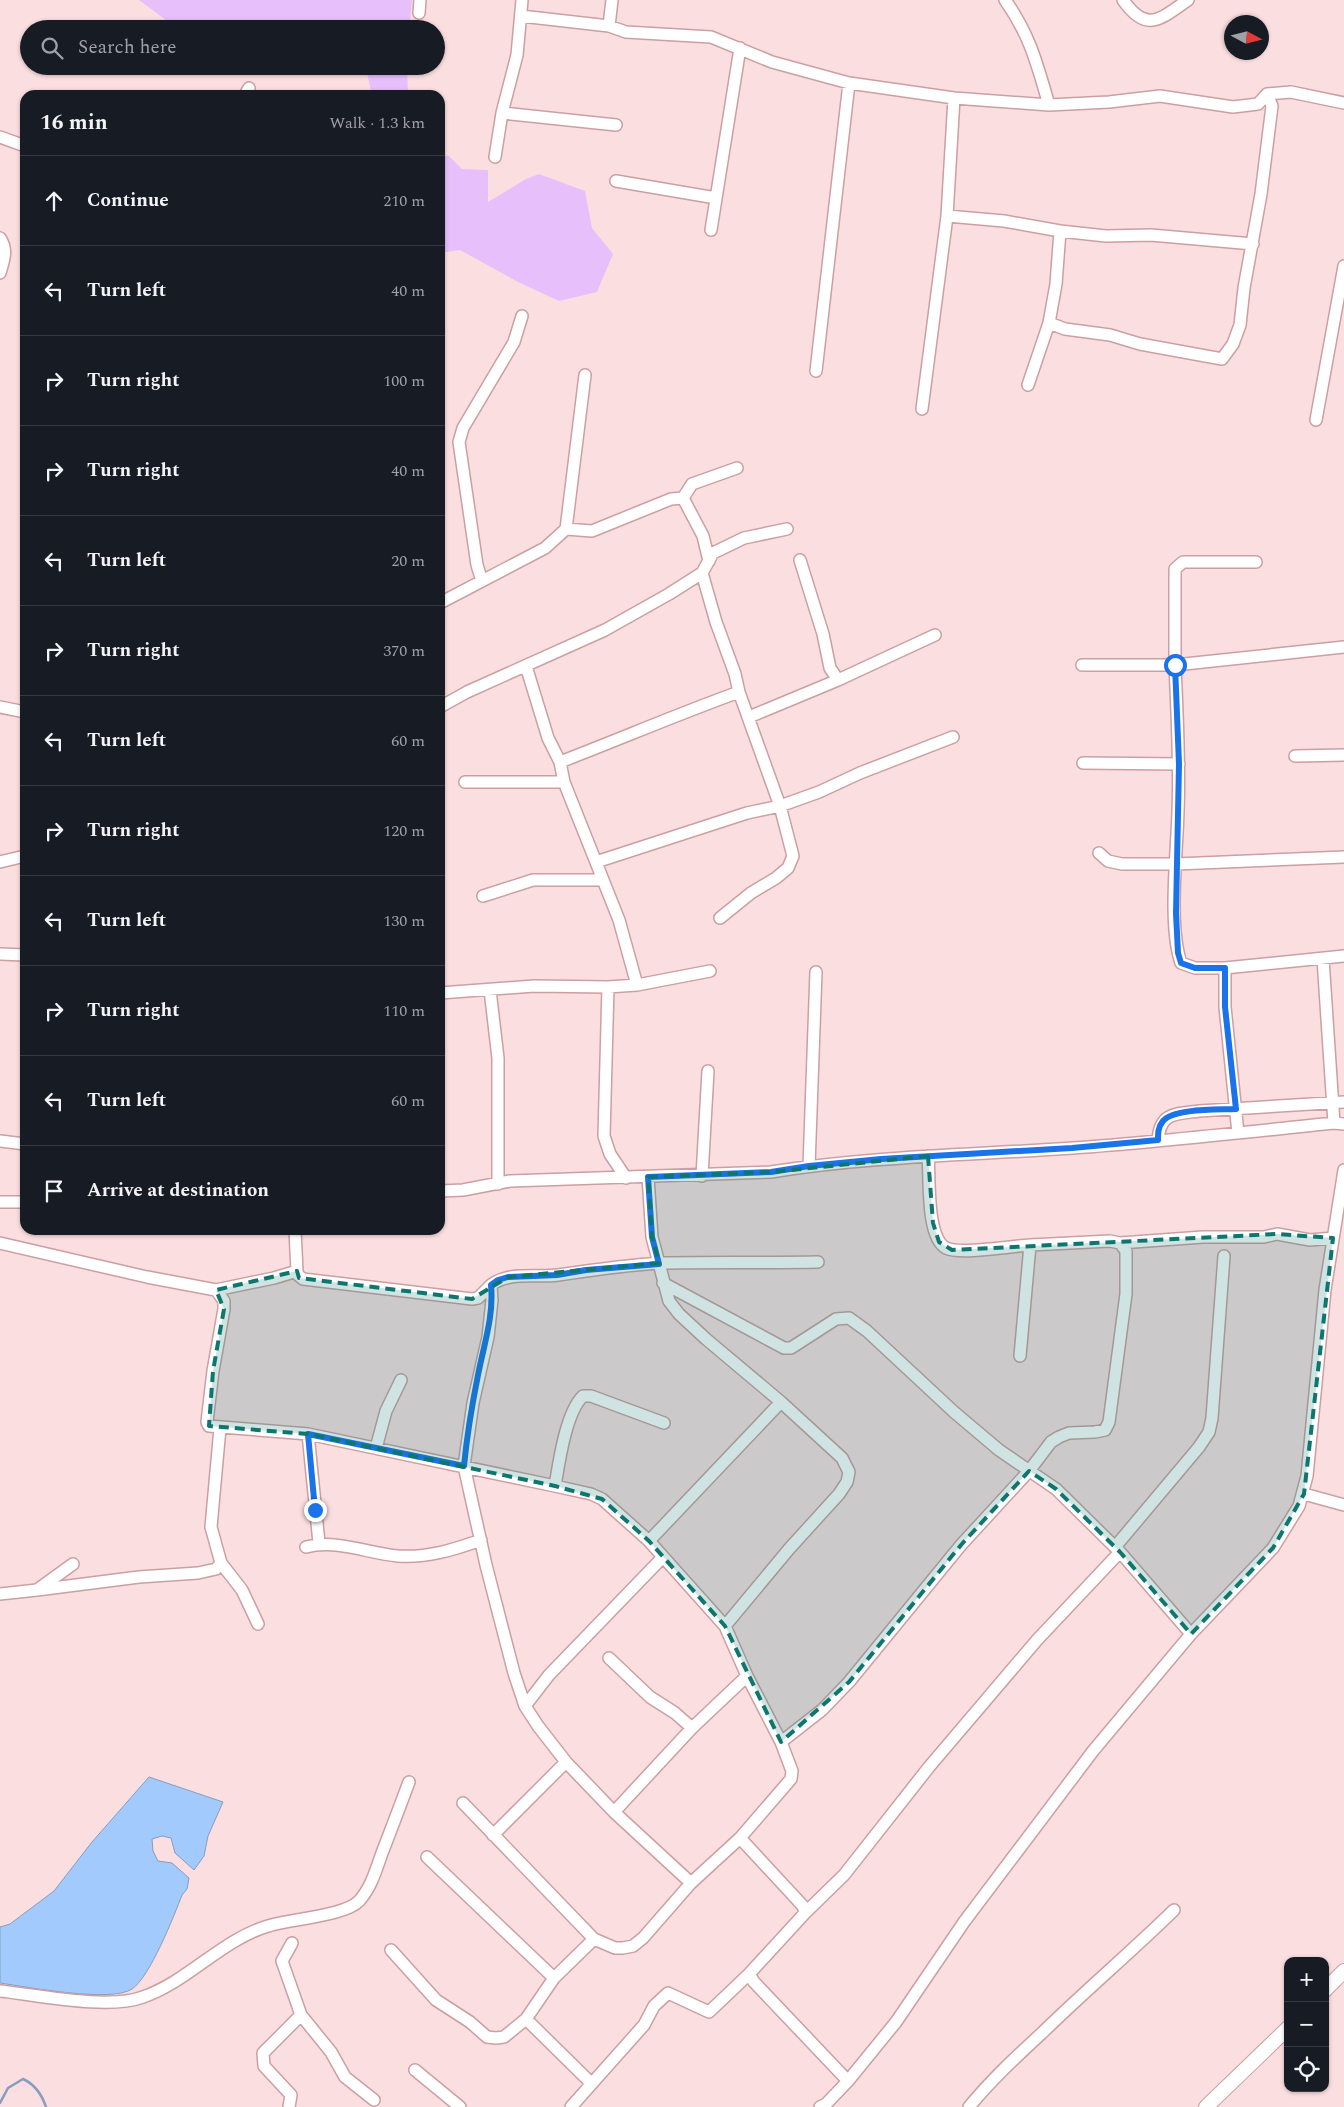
<!DOCTYPE html>
<meta charset="utf-8">
<style>
body{margin:0;font-family:Spectral,serif;background:#242831;color:#f1f3f6}
.controls{position:absolute;right:15px;bottom:15px;display:grid;overflow:hidden;border-radius:10px;box-shadow:0 1px 4px #0004}
.controls button{width:45px;height:45px;display:grid;place-items:center;padding:0;border:0;border-bottom:1px solid #363941;background:#171b24;color:#f1f3f6;font:25px sans-serif}
.compass{position:absolute;left:1224px;top:15px;width:45px;height:45px;border-radius:50%;background:#171b24;box-shadow:0 1px 4px #0004;rotate:97deg}
.stop{position:absolute;width:15px;height:15px;margin:-11px;border:4px solid #1a73e8;border-radius:50%;background:#fff}
.stop.end{background:#1a73e8;border-color:#fff;box-shadow:0 1px 5px #0008}
.list{margin:0;padding:0;list-style:none}
h2{display:flex;justify-content:space-between;align-items:center;height:65px;margin:0;padding:0 20px;font-size:21px}
h2 small{font-size:16px;font-weight:400;color:#9ea1a6}
.list li{display:grid;grid-template-columns:32px 1fr auto;gap:15px;align-items:center;box-sizing:border-box;height:90px;padding:0 20px;border-top:1px solid #363941}
.list b{display:block;font-size:19px;white-space:nowrap}
.list em{font-size:16px;font-style:normal;color:#9ea1a6}
.icon{flex:none;width:28px;height:28px;fill:none;stroke:currentColor;stroke-width:2;stroke-linecap:round;stroke-linejoin:round}
.map{position:relative;flex:none;width:1344px;height:2107px;overflow:hidden}
.search{position:absolute;background:#171b24;box-shadow:0 1px 4px #0004;left:20px;top:20px;width:425px;height:55px;display:flex;align-items:center;gap:12px;box-sizing:border-box;padding:0 18px;border-radius:28px;color:#9ea1a6;font-size:19px}
.panel{position:absolute;background:#171b24;box-shadow:0 1px 4px #0004;left:20px;top:90px;width:425px;height:1145px;border-radius:15px}
.map>svg:first-child{display:block}
.green{fill:#e7c0fb}
.water{fill:#a2cafc;stroke:#869cc0}
.lines{fill:none;stroke-linecap:round;stroke-linejoin:round}
.stream{stroke:#869cc0;stroke-width:2.5}
.minor-casing{stroke:#cc9fa2;stroke-width:14}
.major-casing{stroke:#cc9fa2;stroke-width:16}
.minor{stroke:#fff;stroke-width:11}
.major{stroke:#fff;stroke-width:14}
.route{stroke:#1a73e8;stroke-width:6}
.marked{fill:#0f766e;fill-opacity:0.2;stroke:#0f766e;stroke-width:4;stroke-dasharray:10 6;stroke-linejoin:round}
</style>
<div class="map">
<svg width="1344" height="2107" viewBox="0 0 1344 2107">
<rect width="100%" height="100%" fill="#fbdee0"/>
<path class="green" d="M139,0H412L409,29H178Z
M349,66H407L408,95H372L367,73Z
M440,155L449,156L462,169L488,170V202L526,179L539,174L585,191L592,228L613,254L597,292L559,301L518,282L460,250L440,253Z"/>
<path class="water" d="M149,1777L223,1802L208,1836L204,1856L194,1870L175,1853L171,1838L162,1836L152,1839L153,1851L158,1861L172,1863L189,1878L187,1889L182,1895C174,1916 150,1977 132,1989C111,2003 27,1987 0,1983V1927L10,1924L54,1891L92,1842Z"/>
<g class="lines">
<path class="stream" d="M0,2103L8,2088L23,2079C34,2084 42,2095 46,2107"/>
<defs>
<path id="minor" d="M1005,0C1030,35 1037,64 1049,105
M1123,0C1147,34 1160,19 1188,0
M419,13L420,0
M521,16L609,26L626,32L711,37L772,62L849,83L954,98L1049,105L1109,102L1160,96L1233,107L1258,104L1267,94
M609,26L612,0
M245,95L249,88
M502,113L616,125
M0,137L25,146
M495,157L502,113L517,55L522,0
M616,181L716,198
M947,216L1004,221L1060,231L1106,236L1151,235L1253,244
M711,230L740,48
M0,238C8,250 4,259 0,273
M1049,323L1065,329L1110,335L1140,344L1222,359L1233,344L1240,325L1244,288L1261,194L1272,106L1267,94L1291,92L1344,103
M816,371L849,83
M1028,385L1049,323L1056,284L1060,231
M922,409L947,216L954,98
M1316,420L1344,266
M683,498L692,484L737,468
M566,529L592,531L671,499L683,498L703,536L709,561
M800,560L823,634L830,668L838,680
M1256,562H1183L1175,569V665L1344,647
M482,581L477,565L459,442L463,428L514,342L522,316
M440,603L545,548L566,529L585,375
M1082,665H1175C1177,714 1180,762 1178,811C1177,853 1168,925 1181,963L1195,968H1225L1344,956
M526,666L548,738L560,762L564,782L619,920L637,985
M0,707L25,712
M440,707L467,692L605,630L669,594L702,573L713,553L744,538L787,529
M749,717L838,680L935,635
M1295,756L1344,755
M560,762C620,739 678,714 739,692L735,674L716,622L702,573
M1083,763L1179,764
M465,782H564
M1099,853L1108,861L1122,864H1176L1344,857
M0,862L25,856
M596,862L747,813L780,806L819,792L860,773L953,737
M483,896L533,880H603
M720,918L751,893L776,878L788,868L793,856L780,806L739,692
M0,954L25,955
M1323,959L1334,1123
M1225,968V1007L1238,1133
M608,987L604,1136L610,1154L626,1178
M490,990L498,1058V1184
M440,993L534,986L608,987L637,985L710,971
M1158,1140C1160,1112 1176,1114 1199,1111L1344,1102
M0,1141L25,1144
M928,1156C930,1177 926,1238 946,1248C960,1255 1012,1246 1030,1245
M809,1166L816,972
M702,1176L708,1071
M648,1177L652,1237L669,1301L679,1314L706,1339L781,1402L842,1458L849,1472L847,1482L839,1494L789,1549L725,1626
M440,1191L463,1190L510,1181L771,1172C871,1156 972,1155 1073,1148C1160,1142 1247,1132 1334,1123L1344,1124
M0,1202H25
M295,1230L297,1271L298,1275L303,1279L472,1299L478,1298L491,1285
M0,1243L147,1277L216,1290L224,1301V1309L213,1371L207,1422L209,1426L308,1434L555,1486L591,1494L602,1499L649,1541L725,1626L747,1676L781,1742L792,1771L791,1779L740,1838L691,1883L643,1938L633,1946L623,1948H615L594,1939L463,1803
M1120,1243L1203,1237H1264L1277,1234L1310,1240L1333,1238
M663,1283L784,1348H791L836,1319L849,1318L867,1331L954,1412L999,1450L1056,1489L1120,1552L1191,1634
M216,1290L274,1278L297,1271
M308,1434L319,1543
M376,1448L386,1411L401,1380
M555,1486C559,1462 566,1412 583,1396H591L664,1423
M1304,1494L1344,1505
M649,1541L781,1402
M306,1547C336,1539 367,1553 398,1556C427,1558 453,1550 481,1540
M1115,1547L1199,1447L1209,1432L1212,1418L1224,1256
M221,1563L242,1590L258,1624
M37,1590L139,1577L198,1573L216,1569L221,1563L211,1527L220,1428
M0,1594L37,1590L73,1564
M609,1658L650,1697L675,1713L692,1728
M525,1706L549,1675L663,1557
M781,1742L822,1710L849,1682L961,1545L1029,1471L1051,1442L1059,1437L1069,1433L1095,1432L1105,1430L1109,1422L1126,1294V1251L1120,1243L1110,1241L1030,1245L1020,1356
M614,1812L692,1728L747,1676
M493,1835L566,1762
M740,1838L803,1906L805,1913L749,1974L754,1982L848,2081
M427,1857L554,1978
M691,1883L614,1812L566,1762L538,1726L525,1706L514,1673L486,1565L464,1466L473,1403L488,1337L492,1300L491,1285C510,1271 536,1278 558,1275C592,1270 626,1265 661,1263C713,1262 766,1263 818,1262
M805,1913L844,1875L929,1767L1037,1640L1120,1552
M292,1943L282,1961L301,2015L331,2052L345,2077L374,2100
M391,1950L436,2000L470,2022L487,2037L496,2038L504,2037L526,2019L554,1978L594,1939
M0,1991C38,1995 108,2010 143,1997C189,1981 221,1940 268,1926C289,1919 345,1916 359,1901C371,1888 376,1870 382,1853C391,1830 400,1806 409,1782
M526,2019L591,2083
M415,2070L460,2107
M289,2107L291,2095L264,2066L263,2053L301,2015
M571,2107L644,2025L654,2006L668,1993L709,2012L749,1974
M820,2107L826,2104L848,2081L896,2022L964,1922L1093,1751L1191,1634L1273,1548L1299,1506L1307,1476L1325,1290L1344,1170
M969,2107C991,2080 1016,2057 1042,2033C1085,1991 1131,1952 1174,1910"/>
<path id="major" d="M1325,1990L1344,1971
M1206,2107L1288,2028"/>
</defs>
<use href="#minor" class="minor-casing"/>
<use href="#major" class="major-casing"/>
<use href="#minor" class="minor"/>
<use href="#major" class="major"/>
</g>
<g class="lines">
<path class="route" d="M315,1510L308,1434L464,1466C467,1435 472,1405 478,1375C484,1344 494,1316 491,1285L498,1280L508,1277L557,1275L586,1270L659,1264L652,1237L648,1177L771,1172L809,1166L881,1159L1072,1148L1158,1140C1158,1133 1158,1127 1163,1121C1174,1108 1219,1110 1236,1109L1225,1007V968H1195L1181,963L1178,953L1176,913L1179,764L1175,665"/>
</g>
<path class="marked" d="M928,1156L933,1223L939,1242L952,1250L1277,1234L1333,1238L1304,1494L1273,1548L1191,1634L1120,1552L1056,1489L1029,1471L961,1545L849,1682L781,1742L725,1626L649,1541L602,1499L555,1486L308,1434L209,1426L213,1371L224,1309L216,1290L297,1271L299,1278L472,1299L508,1277L659,1263L652,1237L648,1177L771,1172Z"/>
</svg>
<div class="controls">
<button>+</button>
<button>−</button>
<button><svg class="icon" aria-label="locate" viewBox="0 0 24 24"><circle cx="12" cy="12" r="6"/><path d="M12 2v4M12 18v4M2 12h4M18 12h4"/></svg></button>
</div>
<svg class="compass" viewBox="-18 -18 36 36"><path d="M0-13l5 13h-10z" fill="#e53935"/><path d="M0 13l5-13h-10z" fill="#9ea1a6"/></svg>
<div class="stop" style="left:1175px;top:665px"></div>
<div class="stop end" style="left:315px;top:1510px"></div>
<div class="search"><svg class="icon" aria-label="search" viewBox="0 0 24 24"><circle cx="10" cy="10" r="6"/><path d="M15 15l6 6"/></svg>Search here</div>
<section class="panel">
<h2>16 min<small>Walk · 1.3 km</small></h2>
<ul class="list">
<li><svg class="icon" aria-label="ahead" viewBox="0 0 24 24"><path d="M12 20V5M6 11l6-6 6 6"/></svg><div><b>Continue</b></div><em>210 m</em></li>
<li><svg class="icon" aria-label="left" viewBox="0 0 24 24"><path d="M17 20v-9H6M10 6l-5 5 5 5"/></svg><div><b>Turn left</b></div><em>40 m</em></li>
<li><svg class="icon" aria-label="right" viewBox="0 0 24 24"><path d="M7 20v-9h11M14 6l5 5-5 5"/></svg><div><b>Turn right</b></div><em>100 m</em></li>
<li><svg class="icon" aria-label="right" viewBox="0 0 24 24"><path d="M7 20v-9h11M14 6l5 5-5 5"/></svg><div><b>Turn right</b></div><em>40 m</em></li>
<li><svg class="icon" aria-label="left" viewBox="0 0 24 24"><path d="M17 20v-9H6M10 6l-5 5 5 5"/></svg><div><b>Turn left</b></div><em>20 m</em></li>
<li><svg class="icon" aria-label="right" viewBox="0 0 24 24"><path d="M7 20v-9h11M14 6l5 5-5 5"/></svg><div><b>Turn right</b></div><em>370 m</em></li>
<li><svg class="icon" aria-label="left" viewBox="0 0 24 24"><path d="M17 20v-9H6M10 6l-5 5 5 5"/></svg><div><b>Turn left</b></div><em>60 m</em></li>
<li><svg class="icon" aria-label="right" viewBox="0 0 24 24"><path d="M7 20v-9h11M14 6l5 5-5 5"/></svg><div><b>Turn right</b></div><em>120 m</em></li>
<li><svg class="icon" aria-label="left" viewBox="0 0 24 24"><path d="M17 20v-9H6M10 6l-5 5 5 5"/></svg><div><b>Turn left</b></div><em>130 m</em></li>
<li><svg class="icon" aria-label="right" viewBox="0 0 24 24"><path d="M7 20v-9h11M14 6l5 5-5 5"/></svg><div><b>Turn right</b></div><em>110 m</em></li>
<li><svg class="icon" aria-label="left" viewBox="0 0 24 24"><path d="M17 20v-9H6M10 6l-5 5 5 5"/></svg><div><b>Turn left</b></div><em>60 m</em></li>
<li><svg class="icon" aria-label="arrive" viewBox="0 0 24 24"><path d="M6 21V4h12l-3 4 3 4H6"/></svg><div><b>Arrive at destination</b></div></li>
</ul>
</section>
</div>
